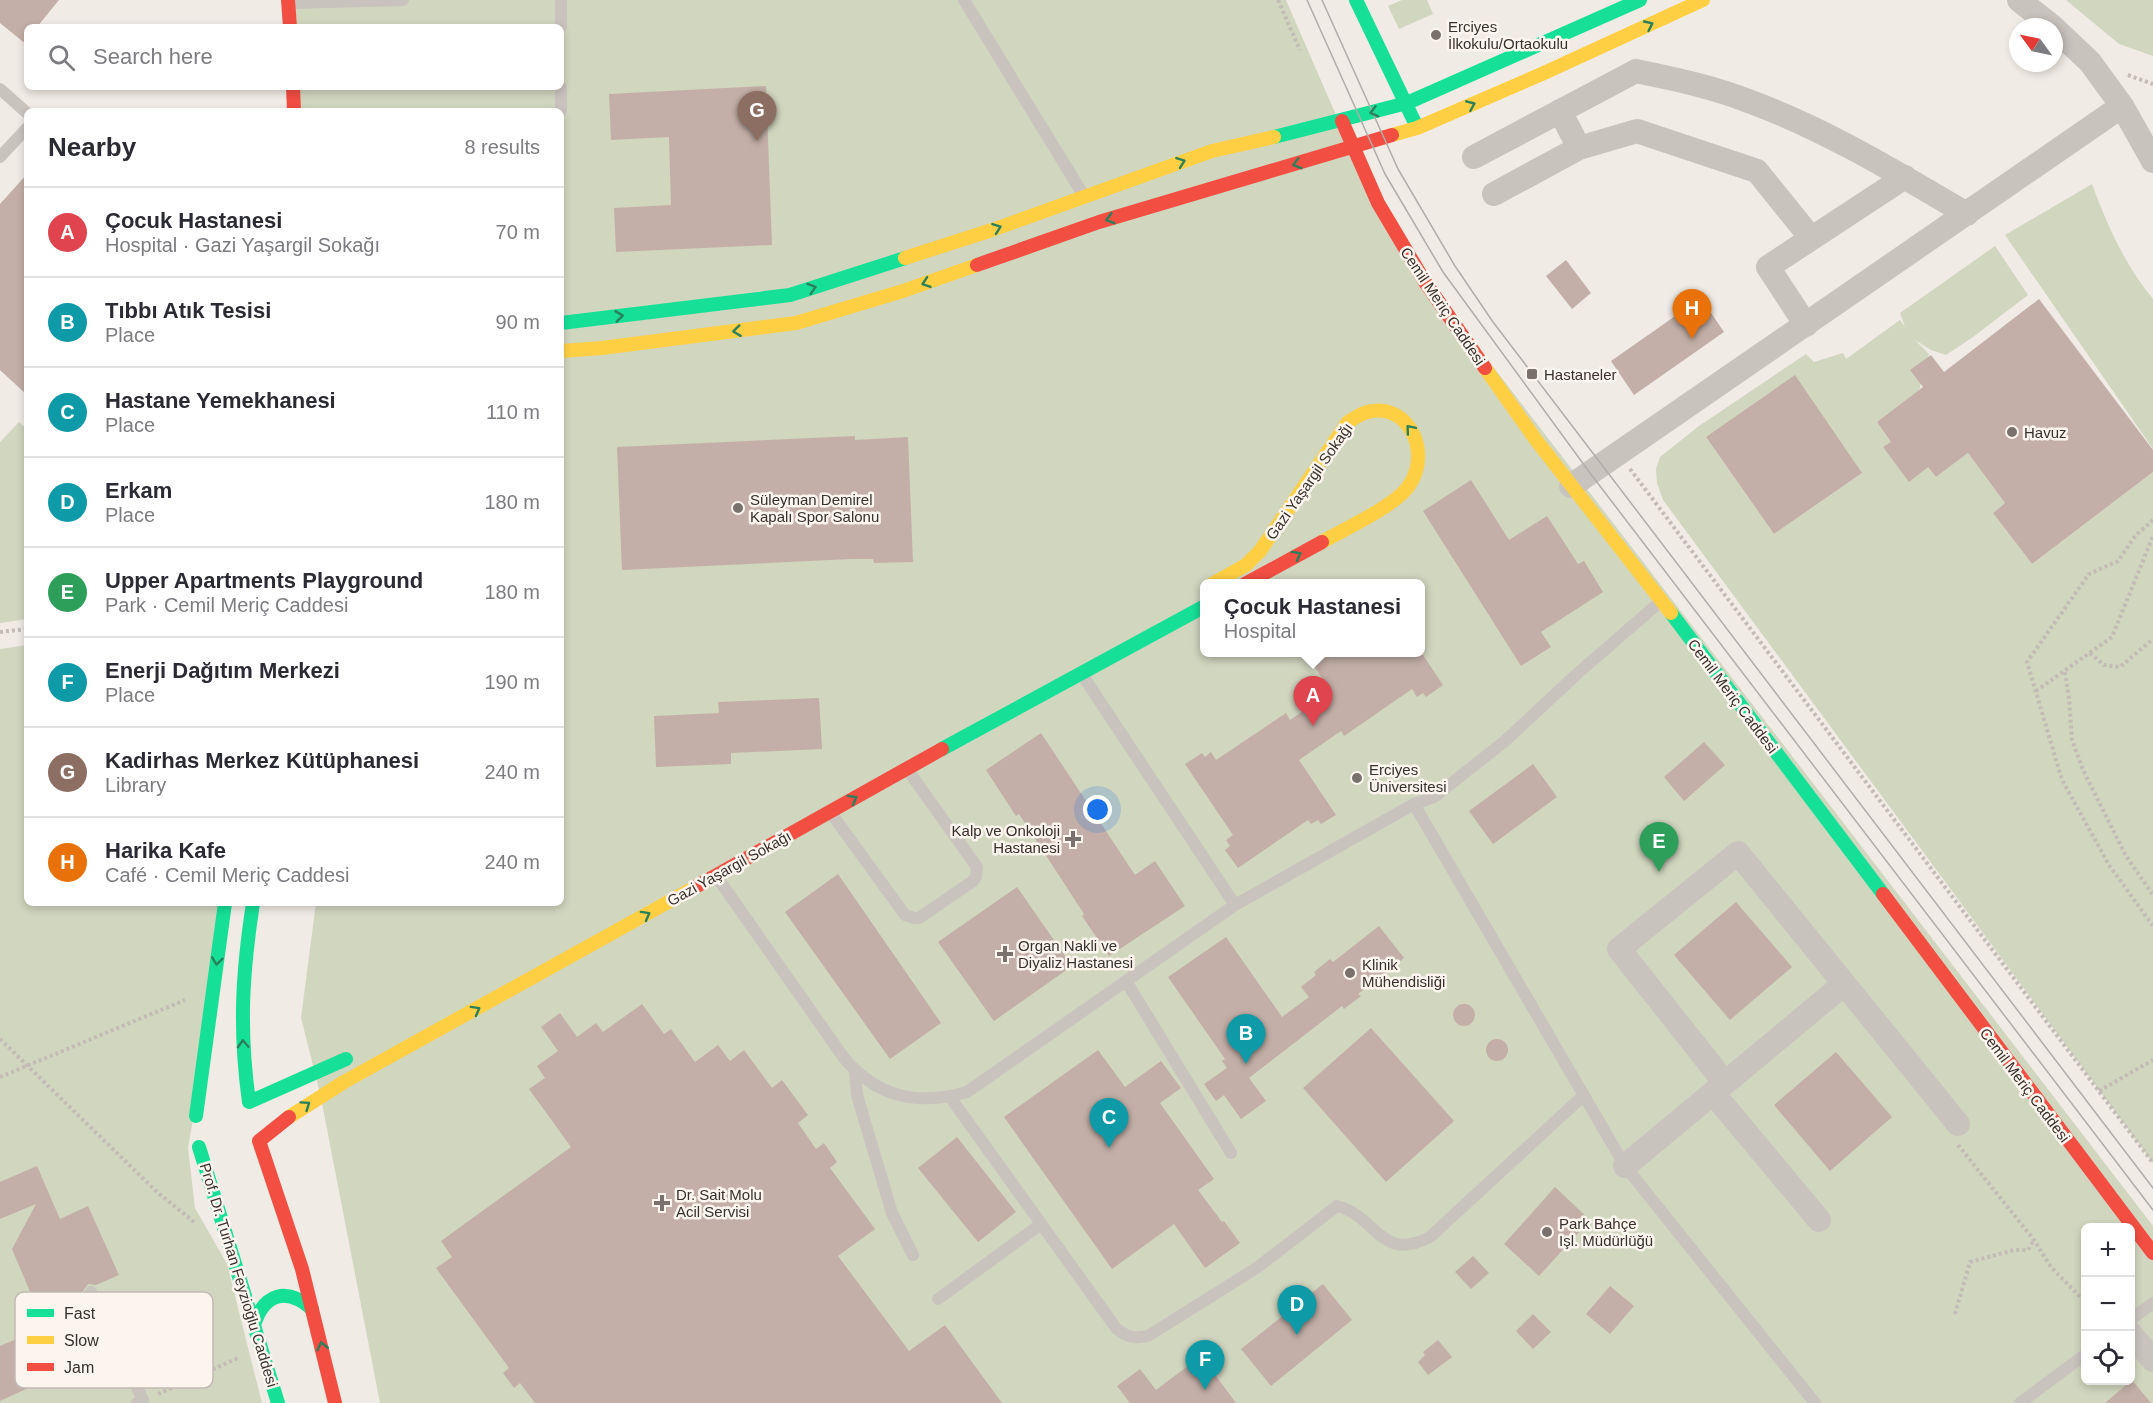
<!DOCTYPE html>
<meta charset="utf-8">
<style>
body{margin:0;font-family:Helvetica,sans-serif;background:#f2f2f3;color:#2b2b33}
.controls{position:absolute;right:18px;bottom:18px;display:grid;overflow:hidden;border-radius:9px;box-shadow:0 3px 9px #0003}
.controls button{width:54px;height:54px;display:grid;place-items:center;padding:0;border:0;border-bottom:2px solid #e1e1e2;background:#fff;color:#2b2b33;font:30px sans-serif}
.compass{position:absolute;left:2009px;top:18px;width:54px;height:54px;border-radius:50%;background:#fff;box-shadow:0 3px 9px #0003;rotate:303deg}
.you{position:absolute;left:1098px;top:810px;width:21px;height:21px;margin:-15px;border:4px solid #fff;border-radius:50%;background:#1a73e8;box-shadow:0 0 0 9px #1a73e833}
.badge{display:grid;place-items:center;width:39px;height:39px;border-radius:50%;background:#2563eb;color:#fff;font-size:20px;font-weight:700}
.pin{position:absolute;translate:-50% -50px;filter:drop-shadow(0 2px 3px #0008)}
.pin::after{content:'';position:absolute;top:32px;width:21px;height:18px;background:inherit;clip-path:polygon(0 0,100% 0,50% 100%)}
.popup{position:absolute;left:1200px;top:579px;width:225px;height:78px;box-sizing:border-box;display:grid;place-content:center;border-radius:9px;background:#fff;filter:drop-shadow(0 2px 4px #0005);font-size:20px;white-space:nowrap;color:#7c7c81}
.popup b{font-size:22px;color:#2b2b33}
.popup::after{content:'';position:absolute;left:50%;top:100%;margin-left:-12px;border:12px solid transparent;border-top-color:#fff}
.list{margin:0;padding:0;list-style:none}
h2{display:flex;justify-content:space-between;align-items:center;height:78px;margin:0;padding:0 24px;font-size:26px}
h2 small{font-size:20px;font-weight:400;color:#7c7c81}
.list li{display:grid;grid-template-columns:39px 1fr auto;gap:18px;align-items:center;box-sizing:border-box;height:90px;padding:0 24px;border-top:2px solid #e1e1e2}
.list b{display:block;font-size:22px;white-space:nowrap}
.list p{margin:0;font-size:20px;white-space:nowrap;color:#7c7c81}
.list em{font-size:20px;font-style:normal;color:#7c7c81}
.icon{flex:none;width:33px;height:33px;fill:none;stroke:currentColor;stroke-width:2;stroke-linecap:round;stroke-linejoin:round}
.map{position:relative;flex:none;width:2153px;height:1403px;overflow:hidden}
.search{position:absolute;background:#fff;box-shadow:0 3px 9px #0003;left:24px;top:24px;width:540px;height:66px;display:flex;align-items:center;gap:15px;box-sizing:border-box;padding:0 21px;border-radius:9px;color:#7c7c81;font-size:22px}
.panel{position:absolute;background:#fff;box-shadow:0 3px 9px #0003;left:24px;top:108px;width:540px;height:798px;border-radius:9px}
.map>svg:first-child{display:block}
.green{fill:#d1d6bf;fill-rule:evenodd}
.building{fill:#c3afa7}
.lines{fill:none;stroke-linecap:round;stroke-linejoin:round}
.path{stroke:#c2bbb6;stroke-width:4;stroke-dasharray:3 3;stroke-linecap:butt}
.lane{stroke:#c9c3be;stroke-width:12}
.street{stroke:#c9c3be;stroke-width:24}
.fast{stroke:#16e098;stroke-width:14}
.slow{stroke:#ffcf43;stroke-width:14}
.jam{stroke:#f24e42;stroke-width:14}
.tram{stroke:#b1aca8;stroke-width:1.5}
.oneway{stroke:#2a7f5c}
.poi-dot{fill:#7a716c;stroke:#fbf5ee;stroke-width:2}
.labels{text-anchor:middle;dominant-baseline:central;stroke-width:5;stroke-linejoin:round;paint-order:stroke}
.poi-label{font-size:15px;fill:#3b302b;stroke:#fbf5ee;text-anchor:start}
.street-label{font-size:15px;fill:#3b302b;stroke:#fbf5ee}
.key{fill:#fbf5ee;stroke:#c1bab4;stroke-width:1.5}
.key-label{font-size:16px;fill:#3b302b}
</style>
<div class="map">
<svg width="2153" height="1403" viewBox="0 0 2153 1403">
<rect width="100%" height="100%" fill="#f0ebe5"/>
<path class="green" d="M290,0H1286L1356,161L1392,235L2153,1226V1403H380L320,1093L301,1018L316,903H561V111H294L293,87H561V27H290ZM1205,584H1421V652H1205ZM2086,1228H2130V1380H2086Z
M1402,0H1427L1433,14L1399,29L1388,6Z
M2066,0H2153V56L2119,44Z
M2092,184C2107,225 2125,265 2153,299V449L2005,235Z
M1995,246L2028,295L1973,337L1946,355L1931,350L1915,340L1929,354L1918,394L1877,422L1891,442L1884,447L1928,467L1936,477L1968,453L2005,503L1993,513L2032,564L2153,472V926L2149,921L2153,927V1163L1663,500L1657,483L1656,469L1660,457L1699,426L1806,354L1814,362L1843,353L1846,359L1900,320L1905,327L1900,313ZM1706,437L1862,473L1774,534Z
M19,422L27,429V619L0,623V442Z
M27,645V903H230L188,1148L195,1208L227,1264L262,1403H0V649Z"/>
<path class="building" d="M0,0H59L37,27H27V45L0,23Z
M766,86L772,245L616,252L614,208L671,205L669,137L611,140L609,94Z
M27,174V395L0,370V204Z
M1566,260L1591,293L1572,309L1546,276Z
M1701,298L1724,332L1634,395L1611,361Z
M2039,299L2153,450V472L2032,564L1993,513L2005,503L1968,453L1936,477L1928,467L1909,482L1883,447L1891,442L1877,422L1923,387L1910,370L1931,355L1944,372Z
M1795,375L1862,473L1774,534L1706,437Z
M855,436V440L908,437L913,562L874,563L873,559H851L622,570L617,447Z
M1471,480L1509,540L1547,516L1578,564L1584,561L1603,592L1541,632L1551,647L1521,666L1423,511Z
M1305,652H1421L1443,685L1426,697L1423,693L1417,697L1412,689L1344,736L1341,731L1299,760L1336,815L1321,824L1318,820L1311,824L1308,820L1238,868L1225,850L1230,846L1226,840L1233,835L1185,764L1202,753L1205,757L1211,752L1216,760L1286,713L1290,720L1331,692Z
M819,698L822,749L731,753V764L656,767L654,716L719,713L718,702Z
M1041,733L1135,875L1155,861L1185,906L1109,956L1082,916L1084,914L1019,814L1016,816L986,770Z
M1704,742L1725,765L1684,801L1664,777Z
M1533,764L1557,797L1493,844L1469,811Z
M838,874L941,1023L890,1059L785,912Z
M1017,887L1072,966L994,1021L938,942Z
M1736,902L1792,967L1730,1020L1674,955Z
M1379,926L1404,958L1358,994L1361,996L1344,1009L1342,1006L1249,1078L1266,1101L1241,1119L1224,1095L1216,1101L1204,1084L1227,1068L1222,1061L1225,1059L1168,977L1226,937L1282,1017L1309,997L1301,987L1316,975L1314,972L1330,959L1333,962Z
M1453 1015a11 11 0 1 1 22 0a11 11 0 1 1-22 0Z
M642,1004L664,1034L671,1029L695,1062L718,1045L730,1061L744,1050L772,1088L782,1080L808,1115L798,1123L816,1149L824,1143L837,1162L830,1168L875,1229L838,1256L909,1351L945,1325L1002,1403H535L520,1383L514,1388L503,1373L509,1368L436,1268L452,1257L441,1241L571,1147L529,1089L545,1078L537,1066L558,1051L541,1027L560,1013L577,1037L596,1023L603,1032Z
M1371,1028L1454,1121L1386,1182L1303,1088Z
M1486 1050a11 11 0 1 1 22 0a11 11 0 1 1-22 0Z
M1098,1050L1125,1087L1161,1061L1181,1088L1160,1103L1214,1179L1198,1190L1222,1222L1224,1221L1240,1243L1205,1268L1174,1224L1112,1269L1004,1117Z
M1836,1052L1892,1117L1830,1171L1774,1105Z
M957,1137L1016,1212L978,1242L918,1168Z
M37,1166L60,1219L88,1206L119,1275L96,1285L88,1284L83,1291L105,1340L71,1355L76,1366L0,1401V1346L45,1327L12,1249L36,1204L0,1219V1182Z
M1555,1187L1590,1220L1539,1276L1504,1244Z
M1473,1256L1489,1273L1471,1289L1455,1272Z
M1323,1284L1352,1320L1271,1386L1241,1349Z
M1610,1286L1634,1306L1610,1334L1586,1314Z
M1533,1314L1551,1332L1533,1349L1516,1331Z
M1438,1340L1452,1357L1428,1375L1418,1362L1425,1355L1423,1352Z
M1201,1356L1236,1403H1130L1117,1386L1140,1369L1156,1390Z
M2132,1380L2151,1403H2105Z"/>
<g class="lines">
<path class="path" d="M1278,0L1300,50
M2128,75L2153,84
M1630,469L2153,1163
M2153,520L2136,535L2118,561L2089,574L2027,662L2062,780L2109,865L2153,926
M0,632L27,629
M2090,653L2104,665L2120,667L2153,639
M2065,672L2069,698L2072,740L2083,770L2126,856L2153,895
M2036,691L2112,637L2153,536
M0,1039L157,1192L194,1222
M0,1077L185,1000
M2099,1091L2153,1060
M1958,1145L2034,1240L2051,1267L2086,1303
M1955,1314L1970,1262L2014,1250H2028L2034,1240
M158,1394L238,1358"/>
<path class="lane" d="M964,0L1084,196
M290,3L403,0
M561,27V0
M0,89L27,113
M561,111V87
M0,157L27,128
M1081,673L1235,905
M1414,804L1625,1166L1815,1403
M831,813L905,915L914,918H919L973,881L976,877L977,867L907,769
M717,877L844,1058C878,1098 918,1106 967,1092L1235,905L1414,804L1434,797L1505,741L1578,673L1661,601
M1126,981L1231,1153
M855,1071L857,1095L892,1213L913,1255
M950,1097L1116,1328C1126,1337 1135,1339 1148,1336L1258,1267L1337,1206C1377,1216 1380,1263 1430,1237L1583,1096
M91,1292L143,1400L137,1403
M938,1299L1041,1224
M2130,1320L2153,1303
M2020,1403L2086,1354"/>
<path class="street" d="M2019,0L2053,27
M2122,106L2153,161
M1560,111L1579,148
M1474,157L1636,71C1675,79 1713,87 1751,102C1827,130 1897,173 1967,214
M1494,194L1579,148L1637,131L1757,171L1811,238
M1806,325L1768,267L1905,177
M1571,486L2122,106L2090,62L2054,28
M1725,1083L1619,949L1738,853L1958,1124
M1713,1093L1819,1220
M1625,1166L1843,985
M2130,1333L2153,1360"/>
<path class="fast" d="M1356,0L1415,123
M1274,137L1407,103L1640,0
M561,323L790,295L905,258
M1671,613L1883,894
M942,749L1205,606
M253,903C242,975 239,1030 249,1102L346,1059
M196,1116L225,903
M199,1147L278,1403
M254,1325C264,1293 287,1287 312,1309"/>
<path class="slow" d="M1392,135L1417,128L1544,73L1703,0
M905,258L992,230L1212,151L1274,137
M561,351L602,348L796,323L903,291L977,265
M1485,368L1536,440L1671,613
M1212,584L1246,565L1260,551L1348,422C1353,419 1359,415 1364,413C1407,399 1432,450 1410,484C1398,505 1344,529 1322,542
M289,1117L344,1082L697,886"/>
<path class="jam" d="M288,0L290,27
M293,87L294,111
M1342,121L1378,203L1425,282L1485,368
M977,265L1099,222L1392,135
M1245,584L1322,542
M697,886L942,749
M1883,894L2153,1253
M289,1117L259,1141L302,1269L335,1403"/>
<path class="tram" d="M1307,0L1385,174L1443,272L1590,473L2153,1210
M1322,0L1398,169L1455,266L1493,322L2153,1188"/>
</g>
<defs><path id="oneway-chevron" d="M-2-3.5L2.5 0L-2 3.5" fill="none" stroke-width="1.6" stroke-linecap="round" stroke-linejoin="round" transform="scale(1.5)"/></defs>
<g class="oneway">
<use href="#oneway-chevron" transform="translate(1649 25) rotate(-25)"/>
<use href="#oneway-chevron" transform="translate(1471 105) rotate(-23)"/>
<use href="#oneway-chevron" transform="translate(1374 112) rotate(165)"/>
<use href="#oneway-chevron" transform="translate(1181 162) rotate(-20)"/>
<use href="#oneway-chevron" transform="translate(1297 164) rotate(164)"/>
<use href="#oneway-chevron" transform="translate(1110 219) rotate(164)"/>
<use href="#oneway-chevron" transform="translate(997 228) rotate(-20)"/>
<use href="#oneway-chevron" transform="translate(926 283) rotate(161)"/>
<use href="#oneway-chevron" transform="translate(812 288) rotate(-17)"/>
<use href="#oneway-chevron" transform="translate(619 316) rotate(-7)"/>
<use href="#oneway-chevron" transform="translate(737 331) rotate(173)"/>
<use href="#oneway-chevron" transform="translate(1410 429) rotate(-130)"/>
<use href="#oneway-chevron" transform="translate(1297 555) rotate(-29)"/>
<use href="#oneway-chevron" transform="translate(853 799) rotate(-29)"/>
<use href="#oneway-chevron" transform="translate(646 915) rotate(-29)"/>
<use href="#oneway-chevron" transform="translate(217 961) rotate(97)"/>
<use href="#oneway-chevron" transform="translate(476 1010) rotate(-29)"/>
<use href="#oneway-chevron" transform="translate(243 1044) rotate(-93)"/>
<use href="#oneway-chevron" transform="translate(306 1105) rotate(-35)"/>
<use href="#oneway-chevron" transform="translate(322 1346) rotate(-103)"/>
</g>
<g class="poi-dot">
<circle cx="1436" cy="35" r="6"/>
<rect x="1526" y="368" width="12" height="12" rx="3"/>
<circle cx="2012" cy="432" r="6"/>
<circle cx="738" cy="508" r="6"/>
<circle cx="1357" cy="778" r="6"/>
<path d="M1070 830h6v6h6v6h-6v6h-6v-6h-6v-6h6z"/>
<path d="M1002 945h6v6h6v6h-6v6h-6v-6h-6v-6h6z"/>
<circle cx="1350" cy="973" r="6"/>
<path d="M659 1194h6v6h6v6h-6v6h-6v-6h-6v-6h6z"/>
<circle cx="1547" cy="1232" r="6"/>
</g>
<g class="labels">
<g class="poi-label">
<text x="1448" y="26">Erciyes<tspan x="1448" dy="17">İlkokulu/Ortaokulu</tspan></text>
<text x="1544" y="374">Hastaneler</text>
<text x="2024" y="432">Havuz</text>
<text x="750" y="499">Süleyman Demirel<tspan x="750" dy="17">Kapalı Spor Salonu</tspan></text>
<text x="1369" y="769">Erciyes<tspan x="1369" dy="17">Üniversitesi</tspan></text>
<text x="1060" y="830" text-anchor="end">Kalp ve Onkoloji<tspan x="1060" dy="17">Hastanesi</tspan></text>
<text x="1018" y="945">Organ Nakli ve<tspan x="1018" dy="17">Diyaliz Hastanesi</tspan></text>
<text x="1362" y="964">Klinik<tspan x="1362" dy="17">Mühendisliği</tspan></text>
<text x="676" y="1194">Dr. Sait Molu<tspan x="676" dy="17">Acil Servisi</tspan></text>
<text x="1559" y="1223">Park Bahçe<tspan x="1559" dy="17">Işl. Müdürlüğü</tspan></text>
</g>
<g class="street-label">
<text transform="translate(1443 306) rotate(56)">Cemil Meriç Caddesi</text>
<text transform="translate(1309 481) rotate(-55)">Gazi Yaşargil Sokağı</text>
<text transform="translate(1733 696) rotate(53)">Cemil Meriç Caddesi</text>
<text transform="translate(729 868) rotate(-29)">Gazi Yaşargil Sokağı</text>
<text transform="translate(2025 1085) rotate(53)">Cemil Meriç Caddesi</text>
<text transform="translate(239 1275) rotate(73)">Prof. Dr. Turhan Feyzioğlu Caddesi</text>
</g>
</g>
<rect x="15" y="1292" width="198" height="96" rx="9" class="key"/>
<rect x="27" y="1309" width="27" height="8" fill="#16e098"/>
<rect x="27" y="1336" width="27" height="8" fill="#ffcf43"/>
<rect x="27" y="1363" width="27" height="8" fill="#f24e42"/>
<g class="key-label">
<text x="64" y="1319">Fast</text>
<text x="64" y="1346">Slow</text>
<text x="64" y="1373">Jam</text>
</g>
</svg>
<div class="controls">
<button>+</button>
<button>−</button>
<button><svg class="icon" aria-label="locate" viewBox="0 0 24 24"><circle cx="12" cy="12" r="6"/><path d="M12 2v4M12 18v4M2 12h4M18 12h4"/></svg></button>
</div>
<svg class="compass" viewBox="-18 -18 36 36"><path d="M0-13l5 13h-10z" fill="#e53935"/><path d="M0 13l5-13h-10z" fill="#7c7c81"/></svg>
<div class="you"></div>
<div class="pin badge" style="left:1313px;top:726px;background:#e0444e">A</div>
<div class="popup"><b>Çocuk Hastanesi</b>Hospital</div>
<div class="pin badge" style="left:1246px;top:1064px;background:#0f9aa8">B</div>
<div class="pin badge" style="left:1109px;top:1148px;background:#0f9aa8">C</div>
<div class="pin badge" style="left:1297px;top:1335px;background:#0f9aa8">D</div>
<div class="pin badge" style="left:1659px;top:872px;background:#2e9e5b">E</div>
<div class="pin badge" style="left:1205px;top:1390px;background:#0f9aa8">F</div>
<div class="pin badge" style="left:757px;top:141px;background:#8d6e63">G</div>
<div class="pin badge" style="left:1692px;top:339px;background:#e8710a">H</div>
<div class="search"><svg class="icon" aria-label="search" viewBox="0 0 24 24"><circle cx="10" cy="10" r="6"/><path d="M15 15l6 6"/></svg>Search here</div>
<section class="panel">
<h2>Nearby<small>8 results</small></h2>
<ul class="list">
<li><span class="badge" style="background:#e0444e">A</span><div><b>Çocuk Hastanesi</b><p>Hospital · Gazi Yaşargil Sokağı</p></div><em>70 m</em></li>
<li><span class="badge" style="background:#0f9aa8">B</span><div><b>Tıbbı Atık Tesisi</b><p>Place</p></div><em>90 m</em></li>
<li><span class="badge" style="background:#0f9aa8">C</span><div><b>Hastane Yemekhanesi</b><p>Place</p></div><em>110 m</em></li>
<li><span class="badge" style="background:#0f9aa8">D</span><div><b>Erkam</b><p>Place</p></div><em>180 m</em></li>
<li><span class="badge" style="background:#2e9e5b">E</span><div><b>Upper Apartments Playground</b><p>Park · Cemil Meriç Caddesi</p></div><em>180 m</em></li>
<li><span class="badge" style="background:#0f9aa8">F</span><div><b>Enerji Dağıtım Merkezi</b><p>Place</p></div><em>190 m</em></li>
<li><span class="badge" style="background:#8d6e63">G</span><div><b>Kadirhas Merkez Kütüphanesi</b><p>Library</p></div><em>240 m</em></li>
<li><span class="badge" style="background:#e8710a">H</span><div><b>Harika Kafe</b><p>Café · Cemil Meriç Caddesi</p></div><em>240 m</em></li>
</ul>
</section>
</div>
